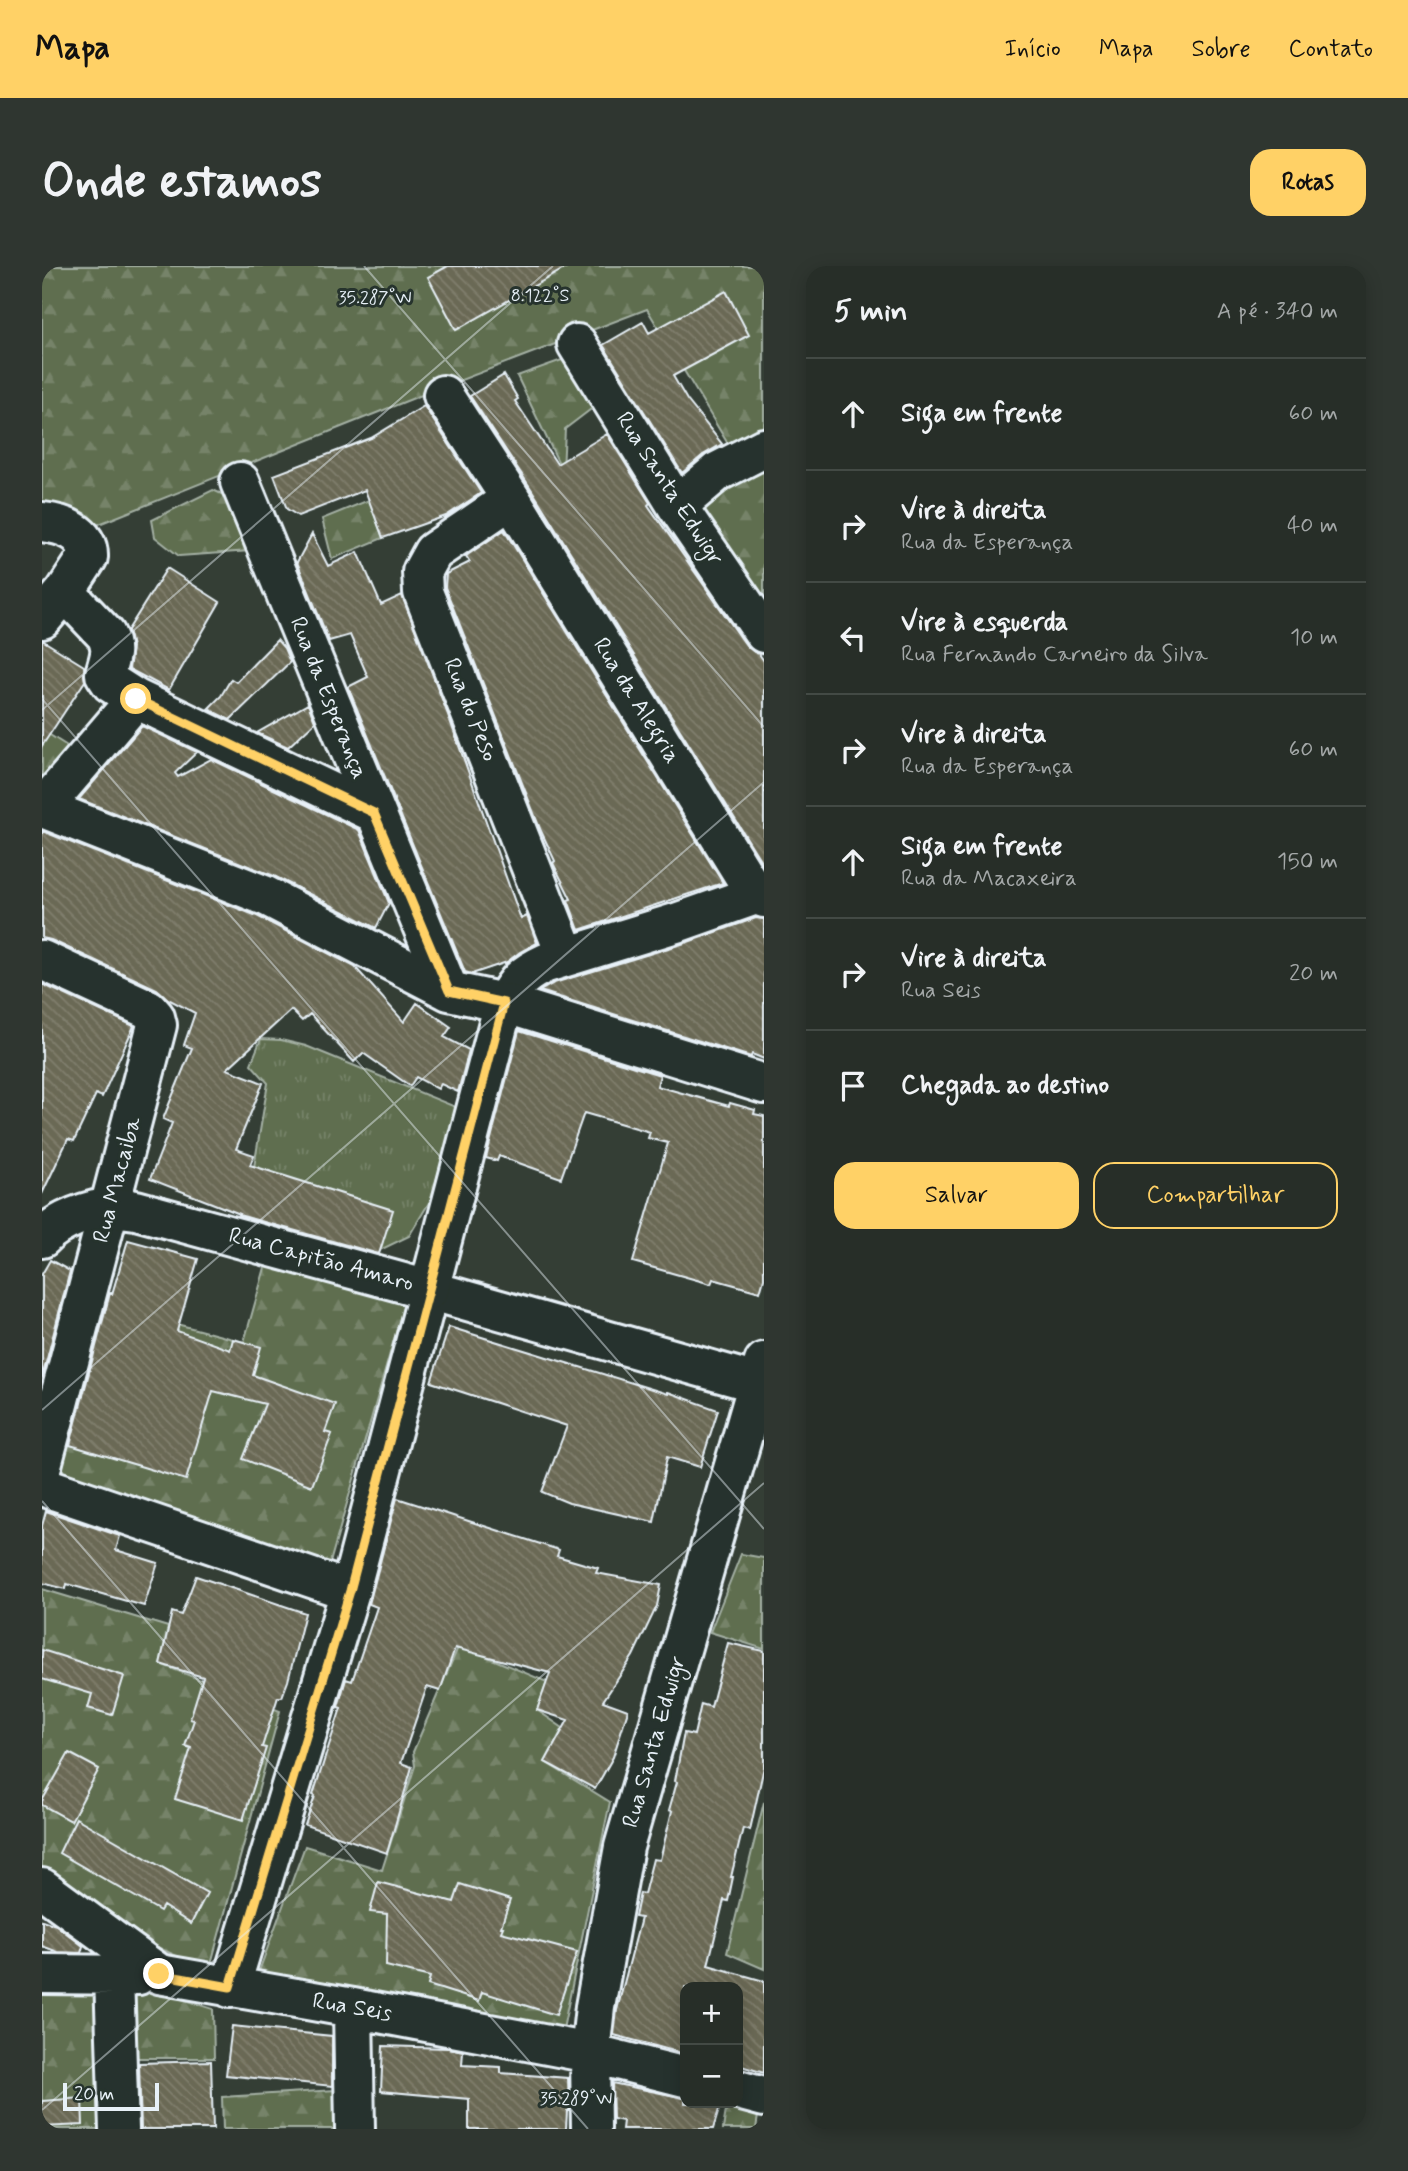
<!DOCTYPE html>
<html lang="pt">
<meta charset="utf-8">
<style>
body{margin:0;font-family:Mynerve,sans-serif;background:#2f3630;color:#f1f3f6}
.controls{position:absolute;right:21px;bottom:21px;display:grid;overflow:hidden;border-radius:14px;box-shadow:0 4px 18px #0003}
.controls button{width:63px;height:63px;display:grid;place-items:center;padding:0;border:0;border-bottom:2px solid #434a45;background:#272e28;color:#f1f3f6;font:35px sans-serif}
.scale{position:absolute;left:21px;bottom:18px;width:96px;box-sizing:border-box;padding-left:7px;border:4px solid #e8f1f8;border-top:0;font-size:19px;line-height:24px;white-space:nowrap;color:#e8f1f8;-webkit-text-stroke:5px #26332d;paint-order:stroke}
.stop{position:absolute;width:21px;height:21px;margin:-16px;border:5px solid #ffd166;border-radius:50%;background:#fff}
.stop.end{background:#ffd166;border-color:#fff;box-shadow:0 2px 7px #0008}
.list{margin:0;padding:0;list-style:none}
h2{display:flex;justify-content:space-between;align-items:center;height:91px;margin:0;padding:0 28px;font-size:30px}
h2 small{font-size:23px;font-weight:400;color:#a4a8a8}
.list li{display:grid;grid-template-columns:46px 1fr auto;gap:21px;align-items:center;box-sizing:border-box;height:112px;padding:0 28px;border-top:2px solid #434a45}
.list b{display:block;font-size:26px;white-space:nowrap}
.list p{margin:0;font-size:23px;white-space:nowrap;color:#a4a8a8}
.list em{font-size:23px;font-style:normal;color:#a4a8a8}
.actions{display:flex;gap:14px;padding:21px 28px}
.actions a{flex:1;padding:16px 0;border:2px solid #ffd166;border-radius:21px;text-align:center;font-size:24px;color:#ffd166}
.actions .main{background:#ffd166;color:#111}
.icon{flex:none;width:38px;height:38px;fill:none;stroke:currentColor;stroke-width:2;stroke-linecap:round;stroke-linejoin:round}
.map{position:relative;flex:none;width:722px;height:1863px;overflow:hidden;border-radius:21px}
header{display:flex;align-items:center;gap:42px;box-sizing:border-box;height:98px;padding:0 35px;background:#ffd166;color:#111}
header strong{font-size:33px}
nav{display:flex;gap:38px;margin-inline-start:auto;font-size:24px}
.intro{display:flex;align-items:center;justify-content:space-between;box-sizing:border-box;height:168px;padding:0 42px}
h1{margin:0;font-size:49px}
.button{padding:18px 32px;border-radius:21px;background:#ffd166;color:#111;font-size:24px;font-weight:700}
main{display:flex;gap:42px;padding:0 42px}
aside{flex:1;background:#272e28;border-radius:21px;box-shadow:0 4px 18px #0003}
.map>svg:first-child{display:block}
.grass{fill:url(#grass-tufts);stroke:#a4b0a4;stroke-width:2}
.forest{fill:url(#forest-firs);stroke:#a4b0a4;stroke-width:2}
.building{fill:url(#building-back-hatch);stroke:#e8f1f8;stroke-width:2}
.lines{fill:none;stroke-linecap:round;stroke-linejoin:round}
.minor-casing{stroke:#e8f1f8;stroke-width:44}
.tertiary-casing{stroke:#e8f1f8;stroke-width:44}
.minor{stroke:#26332d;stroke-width:38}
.tertiary{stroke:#26332d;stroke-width:38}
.route{stroke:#ffd166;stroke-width:9}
.ticks{fill:none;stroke:#e8f1f8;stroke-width:2;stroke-opacity:0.45}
.labels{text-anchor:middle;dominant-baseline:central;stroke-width:6;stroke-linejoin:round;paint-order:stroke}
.street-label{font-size:23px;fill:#e8f1f8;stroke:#26332d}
.ticks-label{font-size:18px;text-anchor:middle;fill:#e8f1f8;stroke:#26332d;stroke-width:6;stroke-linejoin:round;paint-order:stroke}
</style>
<header>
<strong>Mapa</strong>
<nav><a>Início</a><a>Mapa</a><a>Sobre</a><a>Contato</a></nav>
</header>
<div class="intro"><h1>Onde estamos</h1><a class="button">Rotas</a></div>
<main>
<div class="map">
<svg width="722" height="1863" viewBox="0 0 722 1863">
<defs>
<pattern id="grass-tufts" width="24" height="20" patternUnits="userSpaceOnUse" patternTransform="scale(1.75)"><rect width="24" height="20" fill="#5f6e4f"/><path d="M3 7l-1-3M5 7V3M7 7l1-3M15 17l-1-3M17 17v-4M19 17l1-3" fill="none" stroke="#768369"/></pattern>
<pattern id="forest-firs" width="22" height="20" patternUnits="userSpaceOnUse" patternTransform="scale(1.75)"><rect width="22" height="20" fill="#5f6e4f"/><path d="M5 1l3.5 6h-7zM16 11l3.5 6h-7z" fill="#768369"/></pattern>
<pattern id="building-back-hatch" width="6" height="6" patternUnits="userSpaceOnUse" patternTransform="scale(1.75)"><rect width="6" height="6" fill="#6b6955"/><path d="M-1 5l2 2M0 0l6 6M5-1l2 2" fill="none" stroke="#807f6e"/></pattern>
</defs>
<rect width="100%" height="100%" fill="#343e35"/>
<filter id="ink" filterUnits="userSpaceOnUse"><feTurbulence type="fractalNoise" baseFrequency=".0143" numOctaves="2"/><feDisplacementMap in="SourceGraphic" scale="14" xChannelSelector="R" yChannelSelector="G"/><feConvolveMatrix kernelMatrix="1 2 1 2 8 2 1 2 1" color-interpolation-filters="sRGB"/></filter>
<g filter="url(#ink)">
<path class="grass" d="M219,773L239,774L264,780L416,842L388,935L367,970L334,986L220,959L236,909L212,901L226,817L209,798Z"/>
<path class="forest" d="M0,0H722V164L689,183L605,43L372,132L57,258L0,269Z
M534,89L561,134L523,163L521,206L475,110Z
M722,198V346L653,242Z
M171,224L186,231L208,285L137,290L113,271L110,254Z
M327,234L341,272L290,293L280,253Z
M0,464L36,487L0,527Z
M224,998L363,1035L285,1307L4,1213L56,1037L202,1076Z
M699,1288L722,1292V1383L668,1366Z
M0,1323L126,1361L118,1398L238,1445L167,1705L74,1662L0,1607Z
M417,1379L505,1416L495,1444L521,1462L503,1496L568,1536L520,1768L216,1708L263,1580L340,1604L373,1500L371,1486Z
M722,1536V1703L685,1687Z
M92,1718L171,1743L172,1792H88Z
M0,1721H61V1863H0Z
M294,1824L295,1863H181L180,1831Z
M685,1838L717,1843L714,1863H681Z"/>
<path class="building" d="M406,0H527L414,64L386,11Z
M684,25L707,69L631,110L645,134L680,178L661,189L640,207L561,79L601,56L607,67Z
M462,109L476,133L473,135L515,198L565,168L608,237L606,239L704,379L712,386L717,388L722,395V600L488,221L428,130Z
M382,140L439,227L404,250L341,272L323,224L256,250L245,243L232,209L329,172Z
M462,264L681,617L537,664L526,634L529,633L511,597L513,595L499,565L403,321L404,308L428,296L424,290Z
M270,268L286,300L316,286L339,339L360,329L406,449L479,653L485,650L495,677L478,686L465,696L430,708L423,706L306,421L326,411L308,369L287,375L255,296Z
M125,302L178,336L127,424L87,403L90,381L86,364Z
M0,374L42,400L43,415L0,480Z
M235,374L242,382L248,396L188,454L166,443L179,430L189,413L194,416Z
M266,438L273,456L246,481L215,467Z
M100,460L155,486L133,507L136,511L169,493L317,564L347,637L334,662L232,610L37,533Z
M0,565L215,650L313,701L362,756L375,737L409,761L402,771L427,784L416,826L399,818L396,823L374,811L368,820L321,787L312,796L268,748L260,755L249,744L185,803L221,817L194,883L212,889L208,899L351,944L337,988L197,949L198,948L108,913L130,857L121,853L150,782L142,779L153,747L126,733L115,723L9,674L0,672Z
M714,652L722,653V793L710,788L709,791L498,725L512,717L643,677Z
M0,718L92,760L60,831L54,828L32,875L26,873L0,928Z
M477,765L618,809L615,820L687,840L688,837L713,844L712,848L722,850V1012L718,1026L671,1013L669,1018L591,996L626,877L606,872L608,866L542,847L519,912L457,890L455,895L444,892Z
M86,974L156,993L135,1065L188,1084L191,1073L219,1081L211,1109L293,1138L283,1166L290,1168L270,1220L201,1193L223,1138L171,1125L144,1214L28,1179L68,1027L70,1028Z
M8,994L28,1005L0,1112V1008Z
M407,1061L626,1128V1126L676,1144L658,1201L625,1191L612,1256L527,1237L500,1226L525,1160L389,1116Z
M355,1232L517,1284L515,1290L556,1302L554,1307L619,1319L615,1340L591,1390L561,1435L586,1444L571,1491L553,1523L503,1496L526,1454L495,1444L508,1407L413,1382L398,1425L385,1421L359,1497L370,1501L345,1587L263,1559L273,1530L271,1529L299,1442L296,1441L304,1413L310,1415L335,1341L327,1338Z
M4,1245L78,1270L74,1284L116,1297L102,1340L25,1318L24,1323L0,1317V1260Z
M154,1310L263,1347L246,1415L240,1431H236L220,1481L224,1482L201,1554L133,1533L149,1482L143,1480L152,1454L148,1453L161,1411L118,1398L130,1346L139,1349Z
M686,1377L722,1385V1501L708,1564L701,1562L689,1611H691L686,1635L682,1634L666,1699L722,1715V1807L696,1799V1721H643V1788L572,1769L575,1744L599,1652L593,1651L598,1627L602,1628L611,1593L618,1594L630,1545L627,1544L635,1516L633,1515L642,1467L652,1469L659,1438L669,1441Z
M0,1384L82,1410L70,1449L46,1442L50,1428L0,1413Z
M27,1487L57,1503L29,1555L0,1539V1535Z
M34,1552L165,1627L149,1658L121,1640L118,1645L17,1587Z
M336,1616L412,1636L418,1618L468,1634L459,1661H461L459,1666L535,1686L514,1749L440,1726L437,1735L386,1719L388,1711L344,1700L345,1648L328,1646Z
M0,1654L14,1659L41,1680L39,1687L16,1686L0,1680Z
M190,1760L290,1770V1820L184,1809Z
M341,1780L406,1782L421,1785L420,1799L459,1801V1807L526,1812L527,1845H525L524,1863H427V1833L339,1825Z
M169,1795L171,1863H99L97,1797Z
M570,1817L643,1832V1837H679L671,1863H580L581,1855L571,1853Z
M40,1832L41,1859L0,1861V1835Z"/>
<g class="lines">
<defs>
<path id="minor" d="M535,78L635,240L722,367
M401,129L469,233L714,629L722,632
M198,216L407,725
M469,233L391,286L380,306L381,326L524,690
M635,240L675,206L722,182
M0,256C20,258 47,266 46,291L23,326L0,353
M23,326L64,369C72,384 67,392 63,408L69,417L94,433L333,547
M1,542L224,630L407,725L462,737C475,715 480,708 504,697L637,656L722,626
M0,543L94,433
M0,694L106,743L113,751L115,759L0,1199
M0,1220L308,1325
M0,1622L117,1708L311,1742L548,1787L643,1811
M0,1708L96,1709
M72,1710L77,1863
M188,1722L308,1325L387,1024L722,1119
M311,1742L313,1863
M696,1824L722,1831
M549,1863L548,1787L553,1741L582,1581L722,1096"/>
<path id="tertiary" d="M0,972C14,956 51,941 71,942C79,942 86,943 94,944L387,1024L462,737L722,818"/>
</defs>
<use href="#minor" class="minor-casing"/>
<use href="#tertiary" class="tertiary-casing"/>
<use href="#minor" class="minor"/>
<use href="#tertiary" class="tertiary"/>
</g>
</g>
<g class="lines" filter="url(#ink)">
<path class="route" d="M94,433L332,547L407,725L462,737L308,1325L188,1721L117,1708"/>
</g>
<path class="ticks" d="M322,0L722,461M0,433L722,1263M0,444L511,0M0,1144L722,516M0,1235L546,1863M0,1844L722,1217"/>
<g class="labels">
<g class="street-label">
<text transform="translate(627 223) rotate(57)">Rua Santa Edwigr</text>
<text transform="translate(286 432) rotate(68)">Rua da Esperança</text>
<text transform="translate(594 435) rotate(58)">Rua da Alegria</text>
<text transform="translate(428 444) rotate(68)">Rua do Peso</text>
<text transform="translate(76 914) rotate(-75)">Rua Macaiba</text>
<text transform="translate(279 994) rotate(15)">Rua Capitão Amaro</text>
<text transform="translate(613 1476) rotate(-74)">Rua Santa Edwigr</text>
<text transform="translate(310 1742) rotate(10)">Rua Seis</text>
</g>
</g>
<g class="ticks-label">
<text x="498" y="35">8.122°S</text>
<text x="333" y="37">35.287°W</text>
<text x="534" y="1838">35.289°W</text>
</g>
</svg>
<div class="controls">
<button>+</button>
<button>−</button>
</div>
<div class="scale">20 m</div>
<div class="stop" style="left:94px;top:433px"></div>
<div class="stop end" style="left:117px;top:1708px"></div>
</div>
<aside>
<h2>5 min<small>A pé · 340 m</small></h2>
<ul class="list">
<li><svg class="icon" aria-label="ahead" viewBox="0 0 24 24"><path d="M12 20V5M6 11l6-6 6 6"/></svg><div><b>Siga em frente</b></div><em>60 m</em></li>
<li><svg class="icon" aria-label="right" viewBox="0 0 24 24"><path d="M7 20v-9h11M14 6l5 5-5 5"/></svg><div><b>Vire à direita</b><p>Rua da Esperança</p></div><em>40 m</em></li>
<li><svg class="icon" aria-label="left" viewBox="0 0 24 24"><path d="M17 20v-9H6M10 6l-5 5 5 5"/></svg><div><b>Vire à esquerda</b><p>Rua Fernando Carneiro da Silva</p></div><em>10 m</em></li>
<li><svg class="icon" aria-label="right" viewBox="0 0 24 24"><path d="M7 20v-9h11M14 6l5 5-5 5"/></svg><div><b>Vire à direita</b><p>Rua da Esperança</p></div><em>60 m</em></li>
<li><svg class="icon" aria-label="ahead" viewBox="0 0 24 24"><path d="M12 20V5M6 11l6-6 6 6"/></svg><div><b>Siga em frente</b><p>Rua da Macaxeira</p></div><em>150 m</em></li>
<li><svg class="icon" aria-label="right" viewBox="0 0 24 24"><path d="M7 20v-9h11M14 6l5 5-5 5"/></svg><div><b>Vire à direita</b><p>Rua Seis</p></div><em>20 m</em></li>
<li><svg class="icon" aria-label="arrive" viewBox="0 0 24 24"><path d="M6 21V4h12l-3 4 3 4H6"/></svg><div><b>Chegada ao destino</b></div></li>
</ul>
<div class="actions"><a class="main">Salvar</a><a>Compartilhar</a></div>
</aside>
</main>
